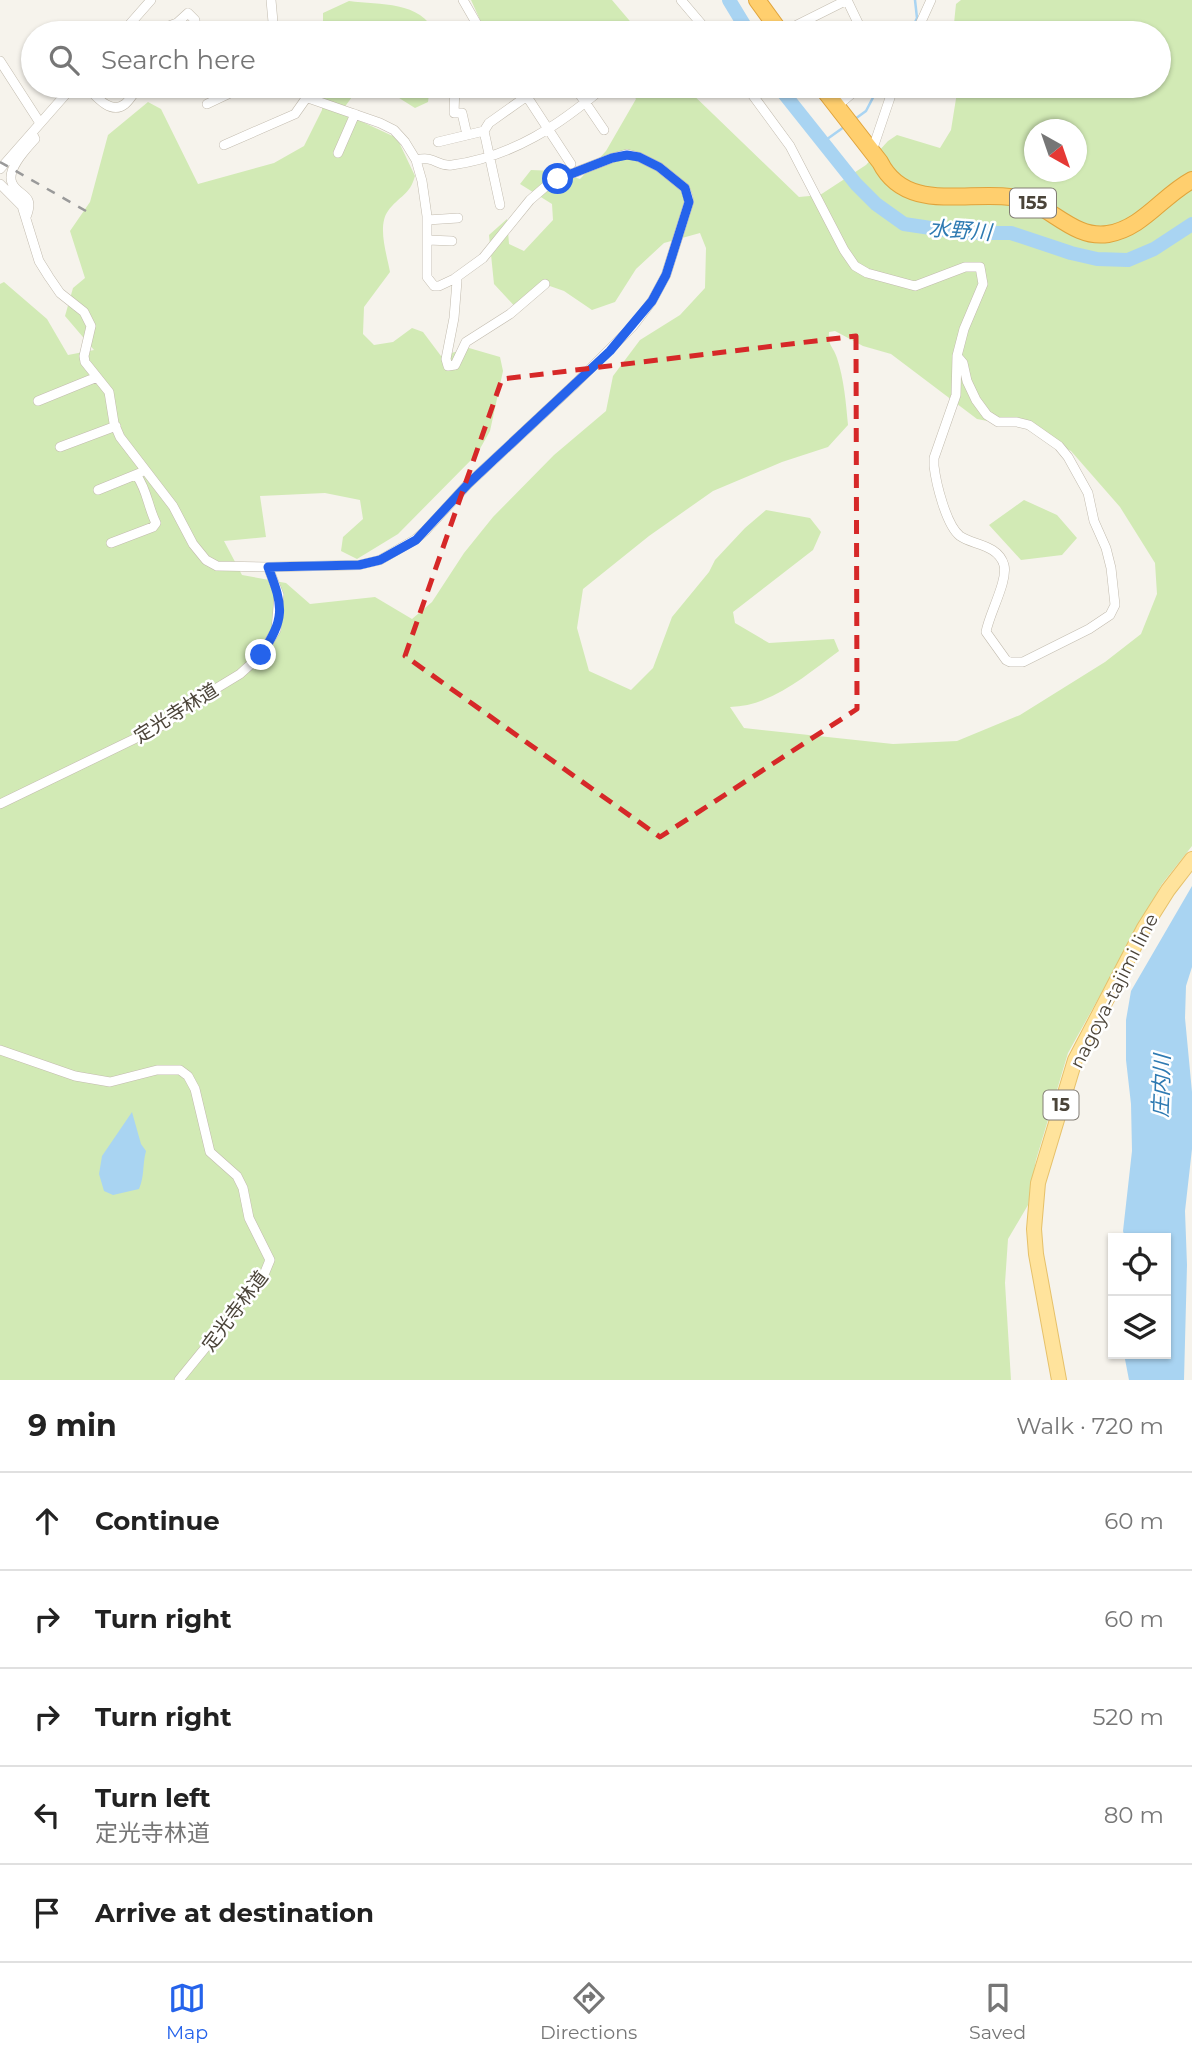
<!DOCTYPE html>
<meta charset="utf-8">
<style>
body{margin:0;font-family:Montserrat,"Noto Sans JP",sans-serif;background:#f2f2f2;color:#222}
.controls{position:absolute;right:21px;bottom:21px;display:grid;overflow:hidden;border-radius:0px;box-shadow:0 2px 5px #0004}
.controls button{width:63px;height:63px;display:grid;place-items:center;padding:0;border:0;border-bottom:2px solid #e0e0e0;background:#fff;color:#222;font:35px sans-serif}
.compass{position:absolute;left:1024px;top:119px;width:63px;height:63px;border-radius:50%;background:#fff;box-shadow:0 2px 5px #0004;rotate:140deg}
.stop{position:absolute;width:21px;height:21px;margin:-16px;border:5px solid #2563eb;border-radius:50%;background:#fff}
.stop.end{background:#2563eb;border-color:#fff;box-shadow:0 2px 7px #0008}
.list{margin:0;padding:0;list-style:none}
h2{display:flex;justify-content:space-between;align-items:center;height:91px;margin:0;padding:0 28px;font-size:30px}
h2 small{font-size:23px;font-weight:400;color:#767676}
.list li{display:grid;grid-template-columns:46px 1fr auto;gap:21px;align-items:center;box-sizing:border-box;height:98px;padding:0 28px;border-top:2px solid #e0e0e0}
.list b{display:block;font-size:26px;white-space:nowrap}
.list p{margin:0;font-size:23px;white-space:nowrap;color:#767676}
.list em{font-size:23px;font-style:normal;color:#767676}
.icon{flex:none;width:38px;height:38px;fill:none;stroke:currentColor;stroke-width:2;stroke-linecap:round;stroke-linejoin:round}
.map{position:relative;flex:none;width:1192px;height:1380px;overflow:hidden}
.search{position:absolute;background:#fff;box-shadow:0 2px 5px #0004;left:21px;right:21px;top:21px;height:77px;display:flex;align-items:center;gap:18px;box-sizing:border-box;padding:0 24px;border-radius:38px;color:#767676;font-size:26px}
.sheet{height:581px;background:#fff}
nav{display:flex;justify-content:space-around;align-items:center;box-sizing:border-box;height:98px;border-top:2px solid #e0e0e0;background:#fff;font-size:19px;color:#767676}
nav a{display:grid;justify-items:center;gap:4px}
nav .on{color:#2563eb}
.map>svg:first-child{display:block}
.green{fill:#d2eab5;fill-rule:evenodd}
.water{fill:#a9d4f2}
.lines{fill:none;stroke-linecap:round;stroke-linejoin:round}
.stream{stroke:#a9d4f2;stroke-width:2.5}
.river{stroke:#a9d4f2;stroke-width:14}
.street-casing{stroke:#c2bbae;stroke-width:10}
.primary-casing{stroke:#e6c16a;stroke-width:16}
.highway-casing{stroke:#e0a43c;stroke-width:18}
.street{stroke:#fff;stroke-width:9}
.primary{stroke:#ffe39c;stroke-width:14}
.highway{stroke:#ffcf6e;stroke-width:16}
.rail{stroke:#9a9a9a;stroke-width:2.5;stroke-dasharray:9 9;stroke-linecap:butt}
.route{stroke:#2563eb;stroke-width:9}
.marked{fill:none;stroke:#d62828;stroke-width:5;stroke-dasharray:14 9;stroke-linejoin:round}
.labels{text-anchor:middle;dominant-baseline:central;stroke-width:5;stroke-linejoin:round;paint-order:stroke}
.shield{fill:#fff;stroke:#817c74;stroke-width:2}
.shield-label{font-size:18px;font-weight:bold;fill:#4b4439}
.street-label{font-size:19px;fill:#4b4439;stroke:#fff}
.water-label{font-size:21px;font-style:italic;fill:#2e7ab2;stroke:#fff}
</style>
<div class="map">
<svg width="1192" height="1380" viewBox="0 0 1192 1380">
<rect width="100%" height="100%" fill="#f6f3ec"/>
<path class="green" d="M471,0H612L640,33H591L589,30L577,33H486Z
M961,0H1192V846L1162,884L1068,1053L1036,1160L1028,1205L1008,1239L1005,1283L1011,1380H0V284L4,282L47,319L68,355L94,350L65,316L73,288L85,278L70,231L90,202L108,135L148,102L161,109L198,184L274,163L304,146L322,110V86H360L341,112L397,138L415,176C410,195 399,196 388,211C377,226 387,255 390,272L364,307L363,334L374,345L393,342L412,328L423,332L441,356L469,348L500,357L503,371L490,431L477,454L398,534L357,559L341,551L343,537L363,519L360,500L325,493L260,496L266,537L224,541L242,575L286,583L310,604L375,597L412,619L432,602L464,553L493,517L554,455L606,411L613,376L640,340L680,315L705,288L706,248L700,233L664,243L636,269L615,302L592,310L564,291L547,285L519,311L494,284L489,235L507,219L509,244L524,251L553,220L552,204L520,184L531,170L555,171L580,179L606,151L636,99L626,86H684L799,197L820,195L866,165L888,141L897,135L940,148L951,130L958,86H1159V33H953L956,4ZM1034,130H1076V172H1034ZM835,331L863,346L891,354L977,419L1024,428L1071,451L1120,507L1155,563L1157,594L1141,634L1105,662L1020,715L957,741L893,744L744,728L730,707C772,706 806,675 839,651L834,639L769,643L735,623L733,612L813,550L821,532L810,518L766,510L745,528L715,560L709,572L672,617L653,668L631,690L589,671L577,628L583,589L649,536L713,491L782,462L828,447L848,425C846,403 844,379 837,358C833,346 828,347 829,332Z
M349,1C380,5 421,1 435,33H323V13Z
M380,86H430L428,102L415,108Z
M1024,500L1057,515L1077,538L1062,555L1021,560L989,525Z"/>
<path class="water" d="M1192,886V967L1186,986L1185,1018L1192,1092V1149L1185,1211L1187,1265L1184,1380H1129L1124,1354H1166V1238H1125L1123,1231L1132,1151L1131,1104L1126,1060V1020L1131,991Z
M132,1112L141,1144L146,1151C142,1166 145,1174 139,1189L113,1195L104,1191L99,1174L102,1156Z"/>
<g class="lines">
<path class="stream" d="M910,33L917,18L915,0
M855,119L866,111L879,86
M823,142L844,127"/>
<path class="river" d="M729,0L749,33
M778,86L856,184L876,204L904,224L964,233H1011L1071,253L1097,259L1128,260L1154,249L1192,224"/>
<defs>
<path id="street" d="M271,0L274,33
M463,0L482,33
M681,0L709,33
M847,0L859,25L871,33
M122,33L151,0
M162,33L161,29L177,23L188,13L195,20L196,33
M781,33L847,0
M916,33L931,0
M0,61L40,123
M86,86C94,94 110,116 125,104C130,100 135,91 139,86
M455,86L454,113H462L467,135
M520,86L571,164
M574,86L604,130
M746,86L790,146L844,250L855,266L867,273L915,286L965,267H980L983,284L964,329L957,356L956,395L934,458V466C936,483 946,525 960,536C972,545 998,544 1004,565C1008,581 989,614 986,632L1006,660L1010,662H1023L1089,629L1110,615L1115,605L1111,568L1106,548L1094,521L1088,493L1068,457L1059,446L1029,425L1017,422H998L987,415L976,400L967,381L963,363L957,356
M207,104L245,86
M837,106L861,86
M438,142L484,131
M224,145L295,114L307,97
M869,150L874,145L894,86
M338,153L355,114
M416,160C436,155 436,167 452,165C512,157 560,125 605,86
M0,169L73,86
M0,184L22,206L39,261L49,277L60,293L84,312L91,326L84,356L85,362L109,392L114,423L120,437L173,506L193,544L206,560L217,566L268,567L359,565L380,560L416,539L425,531L468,484L576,383L633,326L652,301L666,275L689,202L688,197L685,188L659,167L639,157L627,154L612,158L558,179L545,187L530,200L483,258L454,279L439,286H434L427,277V216L422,181L416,160L405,142L394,130L380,123L311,99L298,86
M500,205L484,131L489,123L527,96
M26,217C36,193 18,197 12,183C6,169 27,148 35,139L32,133
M427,220L458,218
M428,240L452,241
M454,279L457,281L454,318L446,359L448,366L455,365L466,342L510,314L545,284
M38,401L97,377
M60,447L116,426
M98,490L140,473
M111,543L153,527L156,523C148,507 147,490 137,476
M0,804L161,726L207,694L240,674L261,655L276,630L279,595L268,567
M0,1050L75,1076L110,1082L157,1070H180L188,1076L195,1089L210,1152L237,1176L243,1188L249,1218L270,1260L263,1277L179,1380"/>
<path id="primary" d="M1059,1380L1036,1254L1034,1229L1038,1183L1075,1060L1144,928L1168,890L1192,859"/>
<path id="highway" d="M757,0L781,33
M821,86L880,162C909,220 983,183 1031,202C1056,213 1078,239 1108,234C1143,228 1162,196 1192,180"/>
</defs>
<use href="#street" class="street-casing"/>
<use href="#primary" class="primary-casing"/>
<use href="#highway" class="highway-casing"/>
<use href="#street" class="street"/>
<use href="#primary" class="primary"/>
<use href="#highway" class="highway"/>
<path class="rail" d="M0,162L93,215"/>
</g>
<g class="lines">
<path class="route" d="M261,655C285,618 284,608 268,567L359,565L380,560L416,540L468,484L610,351L652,301L666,275L689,202L685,188L659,167L639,157L627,155L612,158L558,179"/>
</g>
<path class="marked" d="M856,336L857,709L660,837L405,656L502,379Z"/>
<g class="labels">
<g class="shield">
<rect x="1010" y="188.5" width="46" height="29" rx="5"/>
<rect x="1043.5" y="1090.5" width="35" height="29" rx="5"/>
</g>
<g class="shield-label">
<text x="1033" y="203">155</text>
<text x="1061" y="1105">15</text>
</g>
<g class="street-label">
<text transform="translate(176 713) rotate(-32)">定光寺林道</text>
<text transform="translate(1114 991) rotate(-63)">nagoya-tajimi line</text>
<text transform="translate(235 1311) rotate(-53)">定光寺林道</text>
</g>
<g class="water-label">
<text transform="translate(960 230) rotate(4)">水野川</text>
<text transform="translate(1161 1086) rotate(-88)">庄内川</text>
</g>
</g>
</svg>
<div class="controls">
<button><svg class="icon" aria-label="locate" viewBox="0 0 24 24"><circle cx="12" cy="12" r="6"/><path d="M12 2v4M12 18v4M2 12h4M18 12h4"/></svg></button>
<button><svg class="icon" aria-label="layers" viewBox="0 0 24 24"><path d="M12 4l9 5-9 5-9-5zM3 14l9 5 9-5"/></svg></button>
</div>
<svg class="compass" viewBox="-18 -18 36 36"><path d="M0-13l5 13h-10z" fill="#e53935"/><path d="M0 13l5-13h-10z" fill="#767676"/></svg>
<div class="stop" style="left:558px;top:179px"></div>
<div class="stop end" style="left:261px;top:655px"></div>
<div class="search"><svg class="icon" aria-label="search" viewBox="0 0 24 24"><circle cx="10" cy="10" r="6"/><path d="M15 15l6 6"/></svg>Search here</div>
</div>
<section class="sheet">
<h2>9 min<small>Walk · 720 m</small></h2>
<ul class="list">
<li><svg class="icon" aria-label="ahead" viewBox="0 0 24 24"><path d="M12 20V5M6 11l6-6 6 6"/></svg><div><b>Continue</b></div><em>60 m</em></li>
<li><svg class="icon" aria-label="right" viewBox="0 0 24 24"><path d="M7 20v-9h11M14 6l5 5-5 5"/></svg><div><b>Turn right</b></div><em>60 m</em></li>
<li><svg class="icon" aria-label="right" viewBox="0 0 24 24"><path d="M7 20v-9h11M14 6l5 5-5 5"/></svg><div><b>Turn right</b></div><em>520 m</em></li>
<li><svg class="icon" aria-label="left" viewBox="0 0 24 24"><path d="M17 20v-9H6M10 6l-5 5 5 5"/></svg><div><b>Turn left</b><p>定光寺林道</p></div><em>80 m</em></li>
<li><svg class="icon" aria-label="arrive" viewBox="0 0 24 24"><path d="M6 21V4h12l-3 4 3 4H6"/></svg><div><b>Arrive at destination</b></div></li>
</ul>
</section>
<nav>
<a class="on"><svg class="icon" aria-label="map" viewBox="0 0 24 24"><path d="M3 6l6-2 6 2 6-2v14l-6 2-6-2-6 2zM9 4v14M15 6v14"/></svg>Map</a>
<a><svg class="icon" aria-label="directions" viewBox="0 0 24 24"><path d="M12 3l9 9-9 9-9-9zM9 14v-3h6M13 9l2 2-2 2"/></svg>Directions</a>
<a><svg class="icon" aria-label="saved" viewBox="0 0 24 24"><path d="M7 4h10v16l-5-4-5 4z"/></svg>Saved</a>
</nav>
